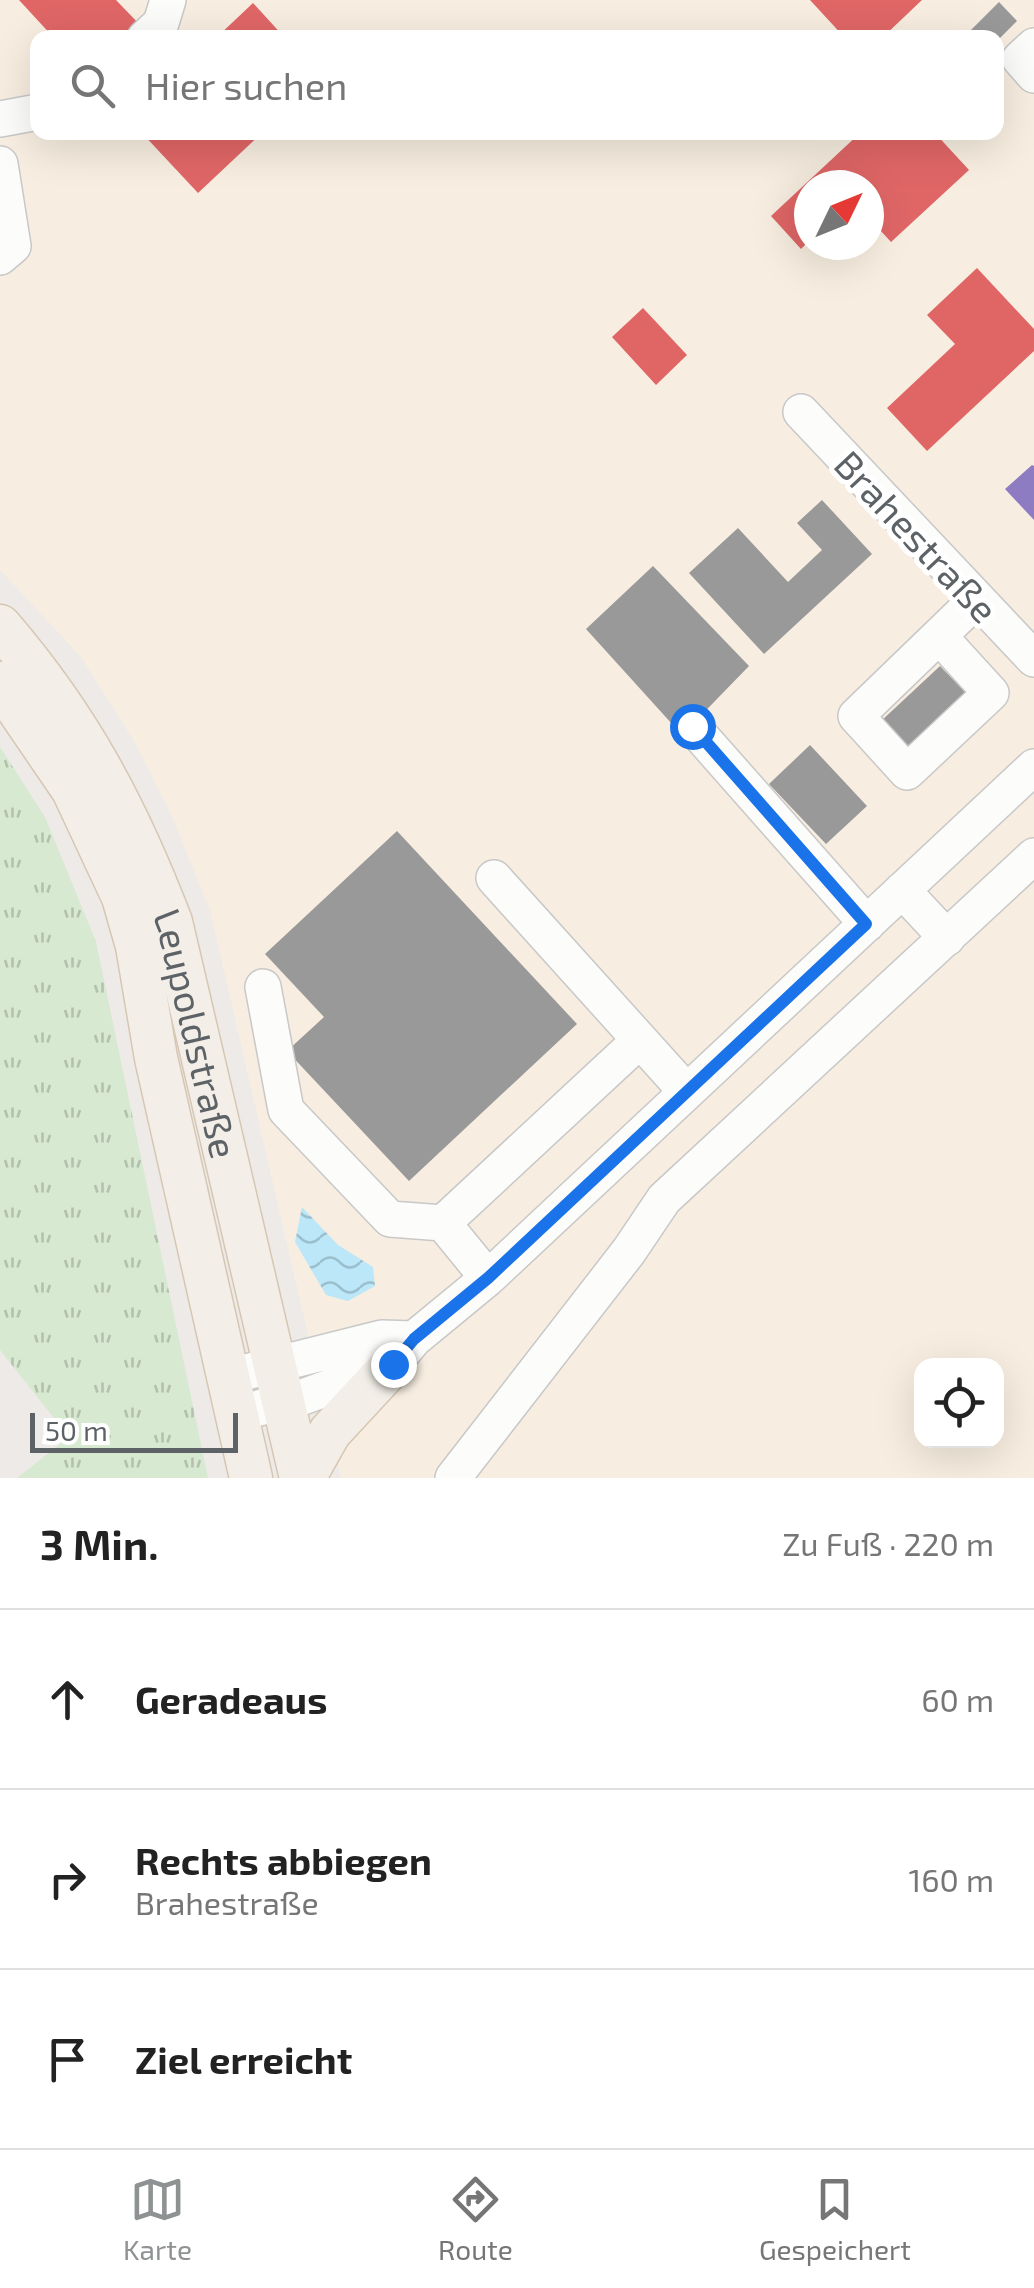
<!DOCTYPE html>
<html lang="de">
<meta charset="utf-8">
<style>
body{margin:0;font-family:"Exo 2",sans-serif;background:#f2f2f2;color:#222}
.controls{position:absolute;right:30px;bottom:30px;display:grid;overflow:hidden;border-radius:20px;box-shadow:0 10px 40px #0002}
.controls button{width:90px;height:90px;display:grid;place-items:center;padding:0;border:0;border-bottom:2px solid #e0e0e0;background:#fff;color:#222;font:50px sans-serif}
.compass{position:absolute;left:794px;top:170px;width:90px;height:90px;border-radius:50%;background:#fff;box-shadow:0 10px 40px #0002;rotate:47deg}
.scale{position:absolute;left:30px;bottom:25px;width:208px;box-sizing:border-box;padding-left:10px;border:5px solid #5c6266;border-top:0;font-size:28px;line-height:35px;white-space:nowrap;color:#5c6266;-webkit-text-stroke:8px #fff;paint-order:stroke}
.stop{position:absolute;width:30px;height:30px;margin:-22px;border:8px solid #1a73e8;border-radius:50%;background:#fff}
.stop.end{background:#1a73e8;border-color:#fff;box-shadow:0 2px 10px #0008}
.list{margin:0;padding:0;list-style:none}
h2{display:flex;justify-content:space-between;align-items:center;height:130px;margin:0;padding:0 40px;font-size:42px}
h2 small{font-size:32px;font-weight:400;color:#767676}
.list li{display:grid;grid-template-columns:65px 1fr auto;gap:30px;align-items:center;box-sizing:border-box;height:180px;padding:0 40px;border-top:2px solid #e0e0e0}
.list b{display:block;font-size:38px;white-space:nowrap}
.list p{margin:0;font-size:32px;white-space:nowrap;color:#767676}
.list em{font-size:32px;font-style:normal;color:#767676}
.icon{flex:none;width:55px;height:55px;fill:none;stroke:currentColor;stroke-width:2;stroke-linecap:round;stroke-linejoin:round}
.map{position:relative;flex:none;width:1034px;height:1478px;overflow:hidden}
.search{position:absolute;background:#fff;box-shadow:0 10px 40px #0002;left:30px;right:30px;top:30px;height:110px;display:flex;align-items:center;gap:25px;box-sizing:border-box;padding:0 35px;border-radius:20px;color:#767676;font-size:38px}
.sheet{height:670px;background:#fff}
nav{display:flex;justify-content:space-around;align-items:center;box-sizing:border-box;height:140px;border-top:2px solid #e0e0e0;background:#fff;font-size:28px;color:#767676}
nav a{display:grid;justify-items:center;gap:5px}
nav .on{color:#8f9293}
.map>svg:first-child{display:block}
.commercial{fill:#f7ede0;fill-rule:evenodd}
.grass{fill:url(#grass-tufts)}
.water{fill:url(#water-waves)}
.shops{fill:#e06666}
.offices{fill:#8e7cc3}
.industry{fill:#999}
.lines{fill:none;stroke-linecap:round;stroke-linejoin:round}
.minor-casing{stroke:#c8c8c8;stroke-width:38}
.major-casing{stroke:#d6c7b3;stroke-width:45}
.minor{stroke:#fcfcfb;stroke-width:35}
.major{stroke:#f3efe8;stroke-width:42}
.route{stroke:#1a73e8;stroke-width:12}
.labels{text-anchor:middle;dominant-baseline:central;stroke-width:10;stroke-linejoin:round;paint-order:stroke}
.street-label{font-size:38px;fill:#5c6266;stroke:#fff}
</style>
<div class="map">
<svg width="1034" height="1478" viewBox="0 0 1034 1478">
<defs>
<pattern id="grass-tufts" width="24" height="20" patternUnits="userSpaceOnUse" patternTransform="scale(2.5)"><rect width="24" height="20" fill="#d7e9d0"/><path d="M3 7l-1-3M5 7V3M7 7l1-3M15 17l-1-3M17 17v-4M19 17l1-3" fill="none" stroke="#b2c0ad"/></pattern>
<pattern id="water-waves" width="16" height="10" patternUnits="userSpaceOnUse" patternTransform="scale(2.5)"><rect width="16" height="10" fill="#bbe7f8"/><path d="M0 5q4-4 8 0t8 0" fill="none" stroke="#9bbfcd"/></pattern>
</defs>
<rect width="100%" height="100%" fill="#edeae7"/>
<path class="commercial" d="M0,0H1034V1478H341L210,910L172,816L137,746L81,657L0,570ZM38,38H996V132H38ZM809,185H869V245H809ZM922,1366H996V1440H922Z"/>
<path class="grass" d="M0,747L45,817L96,942L208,1478H17L69,1437L0,1350Z"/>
<path class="water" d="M302,1207L338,1245L373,1267L375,1286L348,1301L326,1295L295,1242Z"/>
<path class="shops" d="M19,0H116L141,26L128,38H54Z
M810,0H922L882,38H845Z
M253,3L285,38H216Z
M141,132H263L198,193Z
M861,132H934L969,170L891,242L869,218V185H809V241L801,249L771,216Z
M977,268L1034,329V351L927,451L887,408L955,344L927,315Z
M643,308L687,355L656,385L612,337Z"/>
<path class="offices" d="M1032,465L1034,466V520L1005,489Z"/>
<path class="industry" d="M999,2L1017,21L996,42V38H963Z
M822,500L872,554L764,654L689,573L738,528L788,582L822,550L797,523Z
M653,566L749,666L682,735L586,629Z
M940,666L971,698L910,754L880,722Z
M810,745L867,806L826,844L769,784Z
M397,831L577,1024L409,1181L287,1051L324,1017L265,954Z"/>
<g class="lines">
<defs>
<path id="minor" d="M145,38L161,23L168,0
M1034,46L1020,59L1034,75
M0,119L38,112
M0,164L13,246L0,257
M801,412L1034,659
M939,636L991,693L907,772L856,716L977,599
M692,726L867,924
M494,878L686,1091
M902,890L947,938
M263,987L286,1110L390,1219L443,1223L640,1040
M443,1223L488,1278
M230,1376L382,1338L414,1339
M238,1413L300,1398L393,1364L414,1339L488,1278L1034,767
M453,1478L629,1251L664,1199L1034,856"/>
<g id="major">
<path id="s1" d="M0,626C80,719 127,808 171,922L301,1478"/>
<path d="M0,683L73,790L123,897L137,946L156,1058L251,1478"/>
<path d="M304,1478L330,1432L393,1364"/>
</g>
</defs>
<use href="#minor" class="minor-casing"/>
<use href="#major" class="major-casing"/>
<use href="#minor" class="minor"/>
<use href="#major" class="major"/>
</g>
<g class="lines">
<path class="route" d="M393,1364L414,1339L488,1278L866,924L692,726"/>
</g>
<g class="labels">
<g class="street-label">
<text transform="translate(917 536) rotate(47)">Brahestraße</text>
<text stroke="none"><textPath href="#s1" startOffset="458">Leupoldstraße</textPath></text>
</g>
</g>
</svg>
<div class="controls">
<button><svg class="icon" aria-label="locate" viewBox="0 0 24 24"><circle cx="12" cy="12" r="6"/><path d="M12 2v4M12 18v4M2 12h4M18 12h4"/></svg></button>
</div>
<svg class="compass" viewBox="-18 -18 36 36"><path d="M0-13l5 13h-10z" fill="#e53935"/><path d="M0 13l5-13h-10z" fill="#767676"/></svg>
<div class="scale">50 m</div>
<div class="stop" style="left:692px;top:726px"></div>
<div class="stop end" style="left:393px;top:1364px"></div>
<div class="search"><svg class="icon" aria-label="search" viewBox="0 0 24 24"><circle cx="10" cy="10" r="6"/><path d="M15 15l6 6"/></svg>Hier suchen</div>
</div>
<section class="sheet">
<h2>3 Min.<small>Zu Fuß · 220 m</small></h2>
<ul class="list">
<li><svg class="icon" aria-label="ahead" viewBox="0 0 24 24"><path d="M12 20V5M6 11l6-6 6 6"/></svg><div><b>Geradeaus</b></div><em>60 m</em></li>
<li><svg class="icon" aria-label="right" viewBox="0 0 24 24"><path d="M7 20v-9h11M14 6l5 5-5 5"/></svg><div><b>Rechts abbiegen</b><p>Brahestraße</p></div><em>160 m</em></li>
<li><svg class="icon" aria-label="arrive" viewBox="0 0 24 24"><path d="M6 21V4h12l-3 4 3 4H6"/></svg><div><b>Ziel erreicht</b></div></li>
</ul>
</section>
<nav>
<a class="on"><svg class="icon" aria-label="map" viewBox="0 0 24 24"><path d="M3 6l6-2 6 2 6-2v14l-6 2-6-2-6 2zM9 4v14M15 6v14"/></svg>Karte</a>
<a><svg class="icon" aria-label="directions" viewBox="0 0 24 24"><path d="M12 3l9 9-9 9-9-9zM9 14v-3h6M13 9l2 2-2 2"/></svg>Route</a>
<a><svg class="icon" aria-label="saved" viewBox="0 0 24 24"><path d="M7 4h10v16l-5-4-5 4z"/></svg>Gespeichert</a>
</nav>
